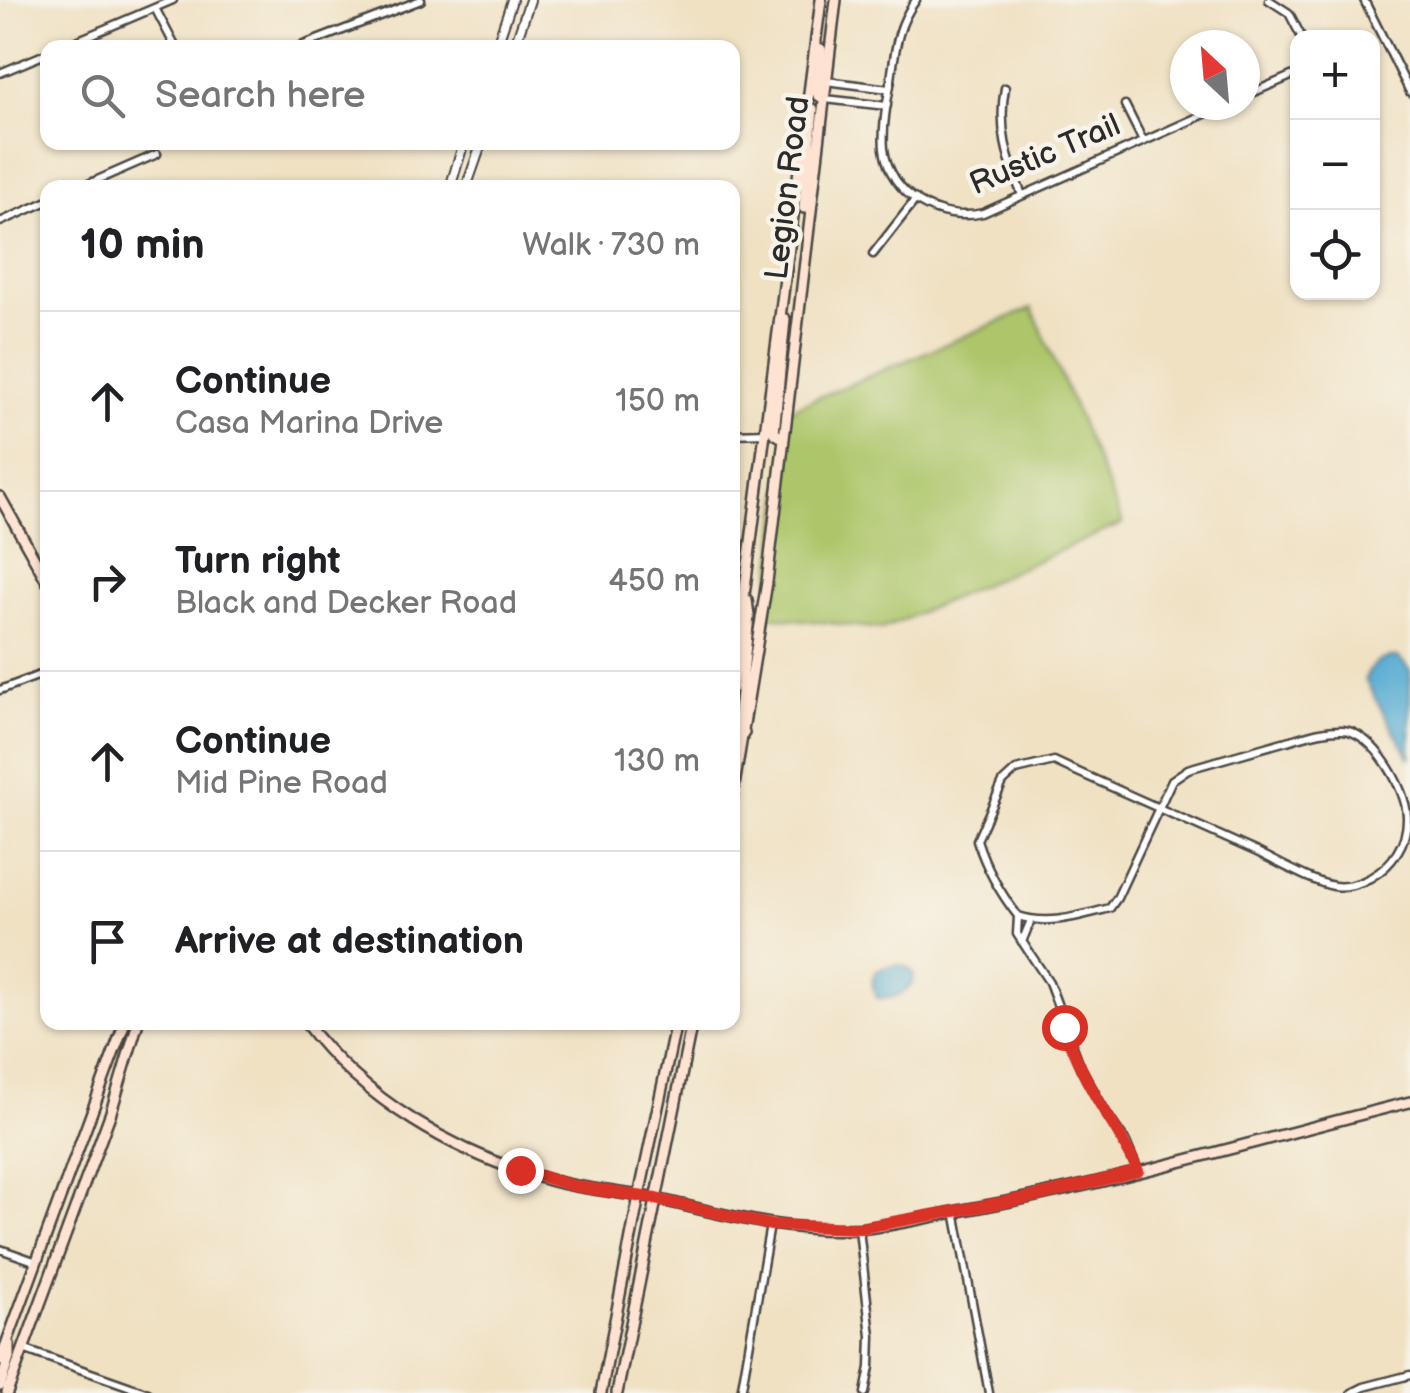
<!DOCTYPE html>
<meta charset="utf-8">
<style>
body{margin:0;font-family:"Balsamiq Sans",sans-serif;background:#f6f6f6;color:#202124}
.controls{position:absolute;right:30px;top:30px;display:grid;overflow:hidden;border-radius:20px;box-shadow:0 2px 8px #0004}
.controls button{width:90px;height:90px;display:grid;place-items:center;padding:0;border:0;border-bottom:2px solid #e0e0e0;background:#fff;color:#202124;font:50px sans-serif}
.compass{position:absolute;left:1170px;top:30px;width:90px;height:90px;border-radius:50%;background:#fff;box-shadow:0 2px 8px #0004;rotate:334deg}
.stop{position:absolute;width:30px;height:30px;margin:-22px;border:8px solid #d93025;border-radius:50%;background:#fff}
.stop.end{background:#d93025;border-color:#fff;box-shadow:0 2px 10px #0008}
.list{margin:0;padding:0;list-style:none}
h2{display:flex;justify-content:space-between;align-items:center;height:130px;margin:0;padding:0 40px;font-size:42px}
h2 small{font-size:32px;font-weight:400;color:#757577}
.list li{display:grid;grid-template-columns:65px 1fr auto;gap:30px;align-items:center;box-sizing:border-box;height:180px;padding:0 40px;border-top:2px solid #e0e0e0}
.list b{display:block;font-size:38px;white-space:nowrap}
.list p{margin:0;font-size:32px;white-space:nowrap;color:#757577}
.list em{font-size:32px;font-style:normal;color:#757577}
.icon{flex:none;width:55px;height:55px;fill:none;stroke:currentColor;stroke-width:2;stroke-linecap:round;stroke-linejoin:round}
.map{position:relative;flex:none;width:1410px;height:1393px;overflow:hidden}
.search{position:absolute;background:#fff;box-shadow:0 2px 8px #0004;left:40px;top:40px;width:700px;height:110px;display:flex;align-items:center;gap:25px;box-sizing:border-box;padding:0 35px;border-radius:20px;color:#757577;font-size:38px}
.panel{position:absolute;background:#fff;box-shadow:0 2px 8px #0004;left:40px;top:180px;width:700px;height:850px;border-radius:20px}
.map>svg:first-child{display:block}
.green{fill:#adc66b;stroke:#6c784b;stroke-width:2.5}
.water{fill:#57acd3;stroke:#416c7f;stroke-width:2.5}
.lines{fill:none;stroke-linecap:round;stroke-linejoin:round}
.minor-casing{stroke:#494642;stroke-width:11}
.tertiary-casing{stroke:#494642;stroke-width:12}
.secondary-casing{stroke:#494642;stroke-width:14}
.minor{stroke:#fff;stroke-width:6}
.tertiary{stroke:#fff;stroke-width:8}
.secondary{stroke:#fee3d2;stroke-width:9}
.route{stroke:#d93025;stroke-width:12}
.labels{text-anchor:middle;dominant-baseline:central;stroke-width:9;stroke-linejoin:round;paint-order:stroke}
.street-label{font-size:32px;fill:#2b2b2b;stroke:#f7f3e8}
</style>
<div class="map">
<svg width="1410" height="1393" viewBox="0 0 1410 1393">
<rect width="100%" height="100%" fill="#f7f3e8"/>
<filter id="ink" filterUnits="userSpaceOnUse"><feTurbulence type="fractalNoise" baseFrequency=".01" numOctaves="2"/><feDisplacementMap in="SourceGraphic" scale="20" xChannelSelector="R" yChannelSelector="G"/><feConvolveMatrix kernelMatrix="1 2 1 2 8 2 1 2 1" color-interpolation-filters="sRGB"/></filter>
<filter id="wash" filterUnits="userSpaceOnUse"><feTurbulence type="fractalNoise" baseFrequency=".0048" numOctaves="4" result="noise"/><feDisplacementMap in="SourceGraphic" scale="40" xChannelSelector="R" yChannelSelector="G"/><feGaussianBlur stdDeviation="2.25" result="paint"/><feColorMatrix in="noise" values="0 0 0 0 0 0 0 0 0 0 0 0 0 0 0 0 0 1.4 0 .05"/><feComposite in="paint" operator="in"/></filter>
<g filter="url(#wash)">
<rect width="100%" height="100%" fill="#f0e1c3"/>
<path class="green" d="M1032,308L1123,523L882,629L767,616L790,409Z"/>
<path class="water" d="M1398,657L1410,670V759C1396,731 1378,707 1365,679C1372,662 1380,659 1398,657Z
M897,965C929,967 911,1002 877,998C867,974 874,968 897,965Z"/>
</g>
<g filter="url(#ink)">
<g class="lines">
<defs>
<path id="minor" d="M916,0C897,25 895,51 891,80C887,102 882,127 884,149C890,196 940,223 983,213L1225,105
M1269,0L1289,13L1302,38
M1364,0L1410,92
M155,8L176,48
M60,48L173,0
M296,48L421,0
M0,73L48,53
M826,81L889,89
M1005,88C998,125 1007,160 1022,195
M1245,96L1298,73
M825,99L887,106
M1125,105L1143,141
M79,188L157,154
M0,222L48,201
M873,254L916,199
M732,434L766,433
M0,690L48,672
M1018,916C1000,893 986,868 977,840L1003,782L1016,770L1054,761L1069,768C1132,796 1194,824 1257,852C1278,862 1312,882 1334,886C1345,888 1360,884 1370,878C1392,866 1408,843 1407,816C1406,788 1373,732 1343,730C1323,729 1302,737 1283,742C1251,751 1220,760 1188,769L1172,780L1117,898L1110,908C1079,916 1049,926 1018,916
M1018,916L1017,934L1049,982L1081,1068L1106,1113L1126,1142L1138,1171
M1022,942L1031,920
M955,1211L989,1393
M859,1229L871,1336L870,1367L865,1393
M0,1249L37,1262
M23,1349L148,1393
M741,1393L770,1225
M1352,1393L1364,1387L1410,1375"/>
<path id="tertiary" d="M496,48L512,0
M514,48L530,0
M450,188L464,142
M466,188L482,142"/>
<path id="secondary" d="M821,49L817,89L818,95L824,99
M804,208L813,109
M783,438L774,433L785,319
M0,497L48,583
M732,688L821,0
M744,733L737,730L749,616L747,600
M732,742V756
M732,798L767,582L836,0
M305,1022C363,1100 456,1154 549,1180C586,1190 624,1192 661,1200C726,1215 789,1233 856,1229C895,1226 936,1215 975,1208C1122,1181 1265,1138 1410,1102
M0,1361L125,1022
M0,1386L9,1358V1344
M7,1393L111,1112L138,1022
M601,1393L639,1196L676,1022
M617,1393L692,1022"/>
</defs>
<use href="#minor" class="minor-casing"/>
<use href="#tertiary" class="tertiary-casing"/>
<use href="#secondary" class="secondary-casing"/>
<use href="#minor" class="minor"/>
<use href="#tertiary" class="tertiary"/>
<use href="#secondary" class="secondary"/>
</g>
</g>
<g class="lines" filter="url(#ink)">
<path class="route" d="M520,1170L574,1186L656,1199L770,1225L860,1228L1038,1196L1138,1171C1126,1143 1109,1120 1094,1093C1082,1072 1072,1050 1064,1027"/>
</g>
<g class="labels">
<g class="street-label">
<text transform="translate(1045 155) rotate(-23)">Rustic Trail</text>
<text transform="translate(788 188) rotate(-83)">Legion Road</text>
</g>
</g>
</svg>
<div class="controls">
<button>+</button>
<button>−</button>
<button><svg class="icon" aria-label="locate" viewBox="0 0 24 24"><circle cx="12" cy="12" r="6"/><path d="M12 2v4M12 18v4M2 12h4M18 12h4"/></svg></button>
</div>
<svg class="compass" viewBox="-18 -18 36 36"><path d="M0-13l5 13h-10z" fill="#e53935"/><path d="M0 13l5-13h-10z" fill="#757577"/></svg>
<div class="stop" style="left:1064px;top:1027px"></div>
<div class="stop end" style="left:520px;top:1170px"></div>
<div class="search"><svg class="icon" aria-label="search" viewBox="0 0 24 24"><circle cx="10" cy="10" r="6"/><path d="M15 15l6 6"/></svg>Search here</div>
<section class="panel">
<h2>10 min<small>Walk · 730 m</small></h2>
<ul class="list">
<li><svg class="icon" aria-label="ahead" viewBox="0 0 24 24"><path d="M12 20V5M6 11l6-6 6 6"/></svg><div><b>Continue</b><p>Casa Marina Drive</p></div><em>150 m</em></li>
<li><svg class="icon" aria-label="right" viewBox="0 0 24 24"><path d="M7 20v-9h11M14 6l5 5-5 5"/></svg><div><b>Turn right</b><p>Black and Decker Road</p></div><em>450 m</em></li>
<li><svg class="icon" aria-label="ahead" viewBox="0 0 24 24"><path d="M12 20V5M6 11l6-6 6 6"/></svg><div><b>Continue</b><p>Mid Pine Road</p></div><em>130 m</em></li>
<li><svg class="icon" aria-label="arrive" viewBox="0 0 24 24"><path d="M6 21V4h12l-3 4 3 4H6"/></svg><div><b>Arrive at destination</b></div></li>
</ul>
</section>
</div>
